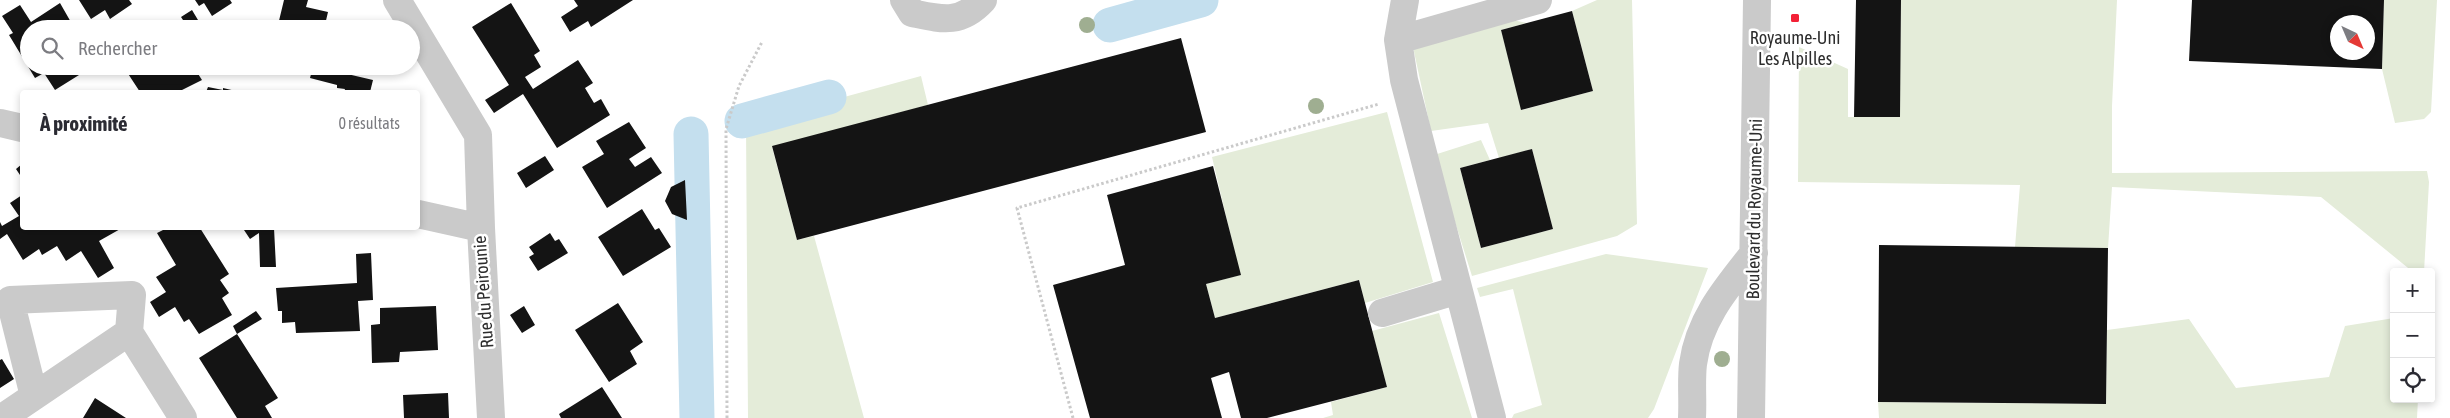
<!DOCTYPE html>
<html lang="fr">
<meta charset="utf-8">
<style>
body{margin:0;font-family:"Asap Condensed",sans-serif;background:#f7f7f7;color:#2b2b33}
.controls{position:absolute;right:15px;bottom:15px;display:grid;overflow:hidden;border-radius:5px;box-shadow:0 2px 8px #0003}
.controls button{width:45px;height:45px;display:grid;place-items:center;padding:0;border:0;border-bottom:1px solid #e1e1e2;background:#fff;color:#2b2b33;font:25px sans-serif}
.compass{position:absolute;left:2330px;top:15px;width:45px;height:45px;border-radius:50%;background:#fff;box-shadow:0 2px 8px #0003;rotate:136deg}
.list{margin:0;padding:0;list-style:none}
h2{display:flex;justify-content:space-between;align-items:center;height:65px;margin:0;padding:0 20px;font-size:21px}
h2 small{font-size:16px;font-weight:400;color:#7c7c81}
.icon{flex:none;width:28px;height:28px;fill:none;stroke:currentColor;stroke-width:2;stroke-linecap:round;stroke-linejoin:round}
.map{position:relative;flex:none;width:2450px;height:418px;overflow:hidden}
.search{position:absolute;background:#fff;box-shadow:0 2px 8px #0003;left:20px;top:20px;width:400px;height:55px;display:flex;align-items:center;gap:12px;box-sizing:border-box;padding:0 18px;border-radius:28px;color:#7c7c81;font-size:19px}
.panel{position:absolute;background:#fff;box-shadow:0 2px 8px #0003;left:20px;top:90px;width:400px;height:140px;border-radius:5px}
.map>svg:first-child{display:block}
.green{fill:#e4ecd9}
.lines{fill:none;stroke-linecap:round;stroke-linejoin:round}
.canal{stroke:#c4dfee;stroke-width:35}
.building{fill:#141414;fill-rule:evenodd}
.path{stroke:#cacaca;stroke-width:3;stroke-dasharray:2.5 2.5;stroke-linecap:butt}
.minor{stroke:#cacaca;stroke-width:28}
.tree{fill:#9fae91}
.poi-dot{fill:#f32136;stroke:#fff;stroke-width:2}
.labels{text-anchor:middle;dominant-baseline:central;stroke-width:5;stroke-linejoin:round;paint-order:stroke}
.poi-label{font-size:18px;fill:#2d2d2d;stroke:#fff}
.street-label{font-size:18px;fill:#2d2d2d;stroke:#fff}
</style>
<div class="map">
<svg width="2450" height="418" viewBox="0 0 2450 418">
<rect width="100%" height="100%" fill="#fff"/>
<path class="green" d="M1597,0H1632L1637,224L1617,236L1472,276L1434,155L1481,140L1490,160L1460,168L1481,248L1553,229L1532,149L1499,158L1488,123L1431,131L1413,47L1497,17L1527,23L1501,30L1522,110L1593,91L1572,11Z
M1901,0H2117L2112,106V173L2427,171L2429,182L2424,272H2413L2321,197L2112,187L2108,248L2015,247L2020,185L1798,182L1799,47L1848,69V117H1899Z
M2384,0H2437L2431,112L2424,119L2395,123L2382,69Z
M921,76L928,105L772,147L797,240L814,236L864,418H748L746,124Z
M1387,112L1433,282L1365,303L1359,280L1215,318L1206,284L1240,275L1212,157Z
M1606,254L1708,268L1654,409L1648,418H1512L1514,414L1542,405L1513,289L1480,297L1477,288Z
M1439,313L1472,418H1323L1333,415L1331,402L1387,387L1372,331Z
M2394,318V399H2418L2417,418H1879L1878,402L2106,404L2107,330L2189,319L2236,388L2329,377L2345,326Z"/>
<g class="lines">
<path class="canal" d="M1110,25L1201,0
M742,121L829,97
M691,134L697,418"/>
</g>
<path class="building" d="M79,0H129L132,4L110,19L105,10L91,19Z
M195,0H230L232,3L212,16L204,3L199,6Z
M284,0H308L306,7L328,12L324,29H277Z
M574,0H633L591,27L588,21L570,32L561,17L578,6Z
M1856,0H1901L1900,117H1854Z
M2192,0H2384L2382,69L2189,61ZM2338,22H2368V52H2338Z
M60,3L72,24L65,29H29V66H73L79,75L55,90L44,73L35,78L9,35L13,33L2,16L20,5L31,22Z
M511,3L540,51L534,55L541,67L525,77L533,89L578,60L593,83L585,88L594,103L601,99L610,115L557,148L523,94L494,113L485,100L509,85L472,27Z
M192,10L198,20L187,26L181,17Z
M1572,11L1593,91L1521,110L1501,30Z
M1181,38L1206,132L797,240L772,146Z
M123,66H193L202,80L178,92H140Z
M313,66L373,80L370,92H344L345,89L337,88V85L310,78Z
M208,87L223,90V88L240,92H206Z
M629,122L646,148L629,159L635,167L651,157L662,173L607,208L582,167L604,154L596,141Z
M1532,149L1553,229L1481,248L1460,168Z
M545,156L554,170L526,188L517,173Z
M22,164V178L16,169Z
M1213,166L1241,275L1206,284L1215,318L1359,280L1387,387L1267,418H1241L1229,372L1211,378L1222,418H1090L1053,285L1125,265L1107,195Z
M685,180L687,220L672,214L665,201L671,187Z
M22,195V228H122L99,241L114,268L98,278L81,251L66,261L57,246L42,255L39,249L23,260L7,234L0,239V222L2,226L19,216L10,203Z
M642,209L655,230L659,228L671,247L623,276L598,237Z
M167,228H200L229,274L220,280L229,293L222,298L232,315L199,334L189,319L184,322L175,307L159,317L150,302L166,292L156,277L176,265L157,233Z
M247,228H274L276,267H260L259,233L250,239L244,230Z
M550,233L555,241L559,239L568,253L538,271L529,257L534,254L529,247Z
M1879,245L2108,248L2106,404L1878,402Z
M371,253L373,300L358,301L360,331L296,333L295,322L282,323V311H278L276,288L357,283L356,254Z
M618,303L643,342L630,351L637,364L609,382L575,330Z
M436,306L438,350L400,352L399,362L372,363L371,325L380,324V308Z
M524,306L535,325L522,333L510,315Z
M256,311L262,319L237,334L233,326Z
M237,334L278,398L265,406L272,418H237L199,358Z
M2,359L14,379L0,388V360Z
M602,387L622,418H561L559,414Z
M448,393L449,418H404L403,395Z
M95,398L126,418H83Z"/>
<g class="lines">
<path class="path" d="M727,418L726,129L739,86L762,42
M1073,418L1017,208L1379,104"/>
<path class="minor" d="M397,0L478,135L481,228
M904,0L912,13C941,19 960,25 983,0
M1405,0L1398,40L1404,80L1492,418
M1398,40L1538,0
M0,123L22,128
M418,214L481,228L491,418
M1382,313L1458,290
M34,396L10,300L132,295L129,332
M2,418L129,332L183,418
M1692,418C1693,400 1691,381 1693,364C1699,319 1727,287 1754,253
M1751,418L1757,0"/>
</g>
<g class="tree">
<circle cx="1087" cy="25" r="8"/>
<circle cx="1316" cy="106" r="8"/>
<circle cx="1722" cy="359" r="8"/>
</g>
<rect class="poi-dot" x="1790" y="13" width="10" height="10" rx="2.5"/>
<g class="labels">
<g class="poi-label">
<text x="1795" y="37">Royaume-Uni<tspan x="1795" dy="21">Les Alpilles</tspan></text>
</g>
<g class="street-label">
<text transform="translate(1754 209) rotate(-89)">Boulevard du Royaume-Uni</text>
<text transform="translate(483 292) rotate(-94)">Rue du Peirounie</text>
</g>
</g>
</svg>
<div class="controls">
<button>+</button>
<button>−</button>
<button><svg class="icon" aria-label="locate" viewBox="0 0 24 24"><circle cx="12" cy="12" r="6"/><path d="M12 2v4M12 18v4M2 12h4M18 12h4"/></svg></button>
</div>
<svg class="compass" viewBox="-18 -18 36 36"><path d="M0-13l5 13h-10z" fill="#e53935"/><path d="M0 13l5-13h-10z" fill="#7c7c81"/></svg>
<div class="search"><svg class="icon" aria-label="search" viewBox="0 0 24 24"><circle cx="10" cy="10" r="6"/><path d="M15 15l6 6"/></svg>Rechercher</div>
<section class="panel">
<h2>À proximité<small>0 résultats</small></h2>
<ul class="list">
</ul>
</section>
</div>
